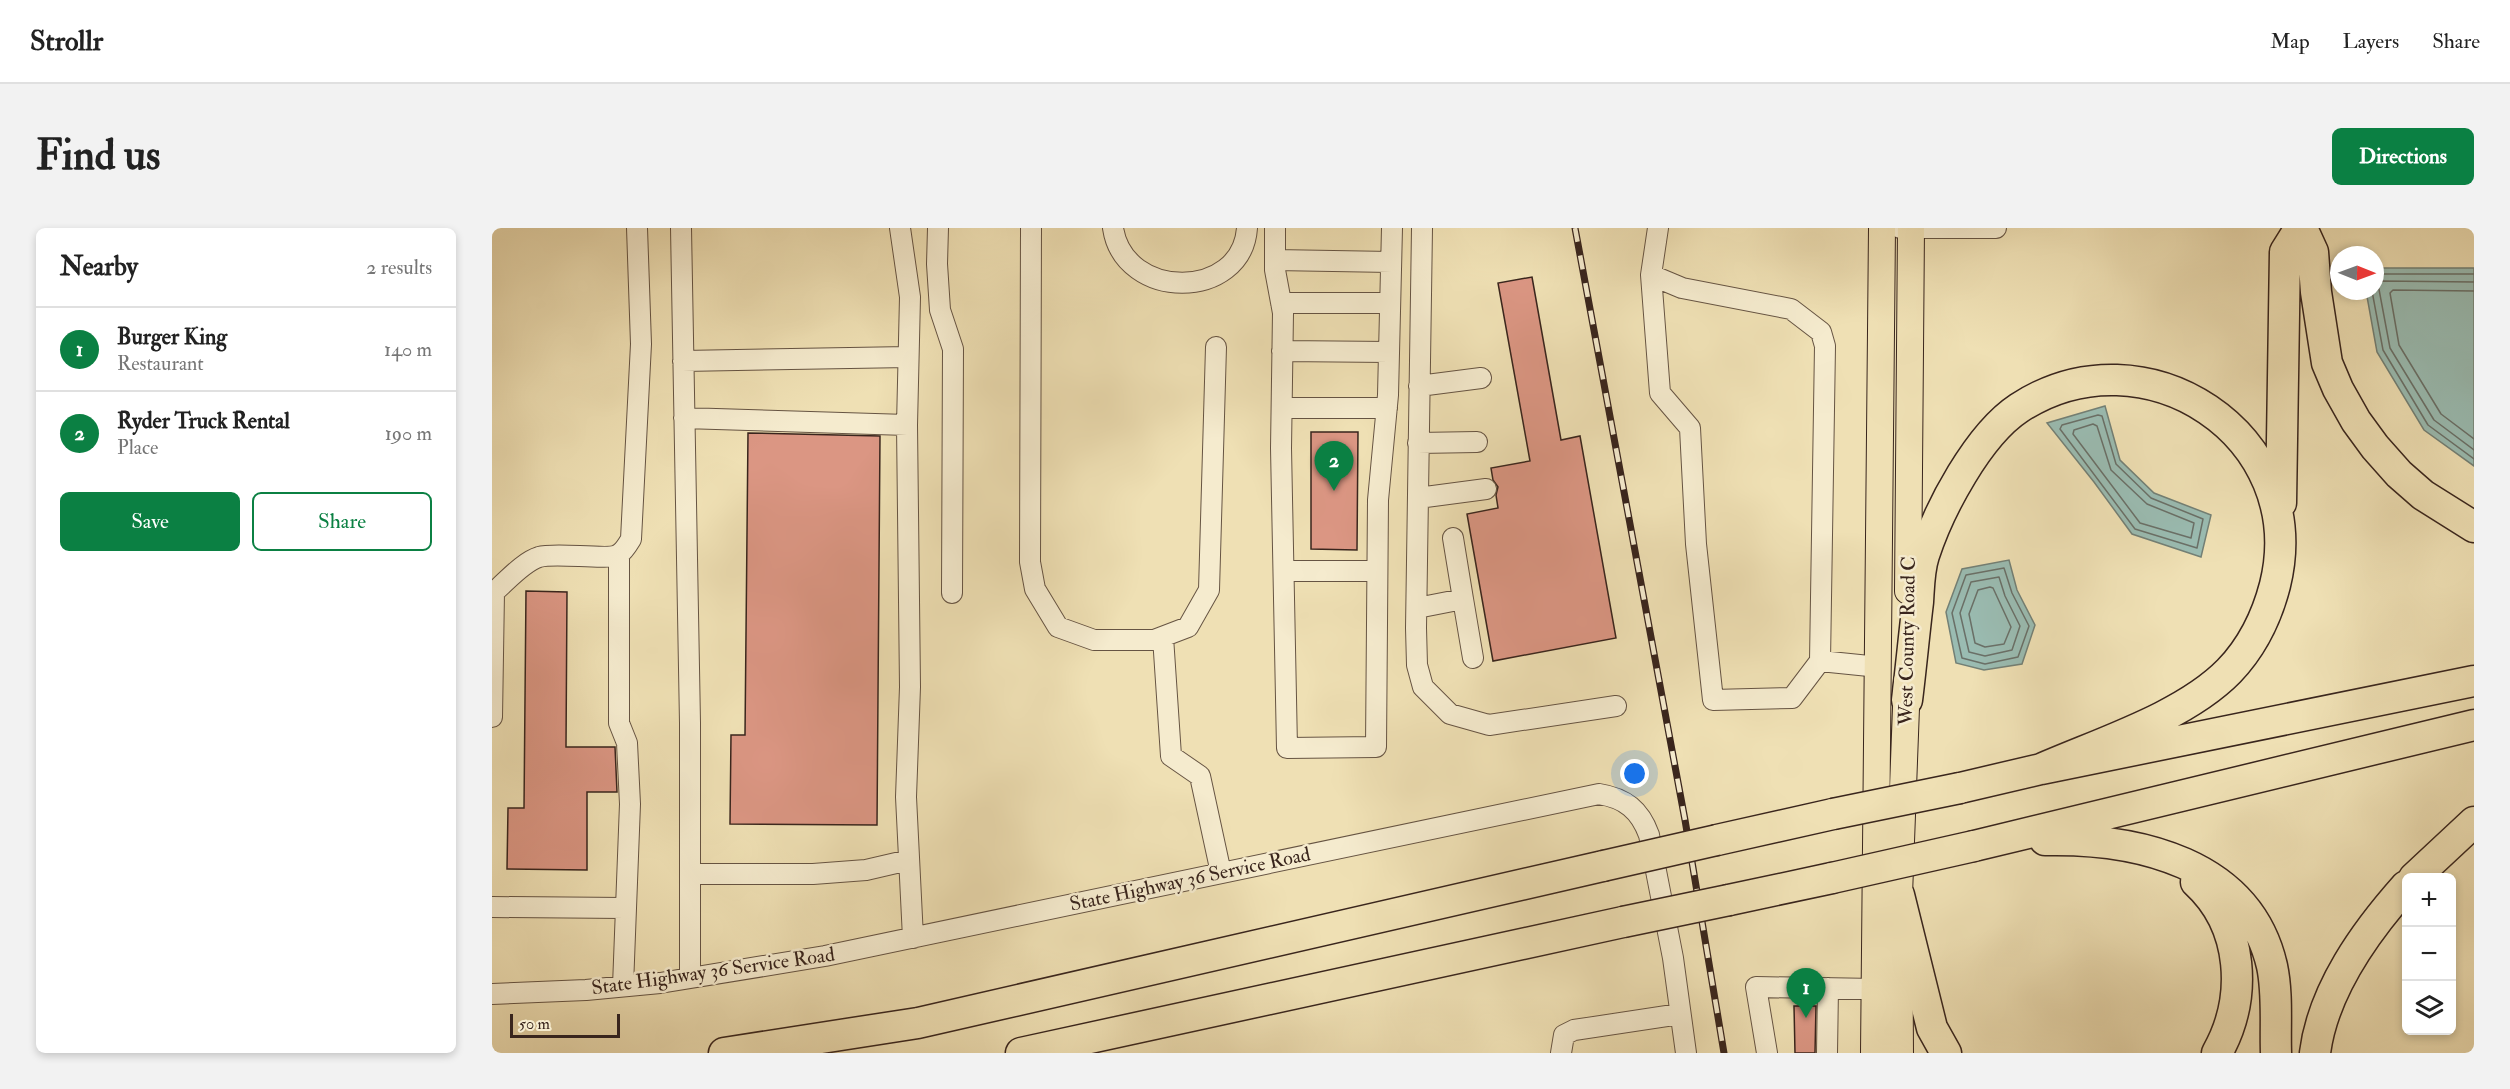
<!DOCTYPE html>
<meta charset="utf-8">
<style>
body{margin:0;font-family:"IM FELL Double Pica",serif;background:#f2f2f2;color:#222}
.controls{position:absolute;right:18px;bottom:18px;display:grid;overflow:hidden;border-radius:9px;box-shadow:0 3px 9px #0003}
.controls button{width:54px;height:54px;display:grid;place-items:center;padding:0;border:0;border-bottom:2px solid #e0e0e0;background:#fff;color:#222;font:30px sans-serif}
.compass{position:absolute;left:1838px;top:18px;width:54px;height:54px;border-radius:50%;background:#fff;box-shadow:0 3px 9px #0003;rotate:91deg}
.scale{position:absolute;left:18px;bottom:15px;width:110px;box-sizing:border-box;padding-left:6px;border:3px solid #39251d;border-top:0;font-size:16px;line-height:21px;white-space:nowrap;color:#39251d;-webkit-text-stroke:4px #f5ebce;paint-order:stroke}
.you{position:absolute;left:1143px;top:546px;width:21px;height:21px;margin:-15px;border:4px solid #fff;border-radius:50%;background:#1a73e8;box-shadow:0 0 0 9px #1a73e833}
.badge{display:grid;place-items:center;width:39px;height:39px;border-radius:50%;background:#0b8043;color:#fff;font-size:20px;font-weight:700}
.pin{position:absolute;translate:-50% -50px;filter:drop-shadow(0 2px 3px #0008)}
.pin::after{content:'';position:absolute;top:32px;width:21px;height:18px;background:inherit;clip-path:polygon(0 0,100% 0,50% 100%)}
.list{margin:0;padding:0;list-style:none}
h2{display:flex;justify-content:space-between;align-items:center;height:78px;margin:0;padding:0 24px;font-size:26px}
h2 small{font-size:20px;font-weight:400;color:#767676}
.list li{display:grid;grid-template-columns:39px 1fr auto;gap:18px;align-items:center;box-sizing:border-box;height:84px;padding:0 24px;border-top:2px solid #e0e0e0}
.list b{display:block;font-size:22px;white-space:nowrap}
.list p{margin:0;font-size:20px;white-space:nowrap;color:#767676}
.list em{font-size:20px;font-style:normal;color:#767676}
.actions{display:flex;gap:12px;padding:18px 24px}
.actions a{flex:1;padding:14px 0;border:2px solid #0b8043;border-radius:9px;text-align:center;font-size:21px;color:#0b8043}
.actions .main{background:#0b8043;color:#fff}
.icon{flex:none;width:33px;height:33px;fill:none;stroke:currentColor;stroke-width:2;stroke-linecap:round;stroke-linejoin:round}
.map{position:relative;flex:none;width:1982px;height:825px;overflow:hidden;border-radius:9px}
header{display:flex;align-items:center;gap:36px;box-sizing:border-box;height:84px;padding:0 30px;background:#fff;border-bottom:2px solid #e0e0e0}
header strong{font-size:28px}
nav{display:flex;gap:33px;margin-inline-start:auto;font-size:21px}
.intro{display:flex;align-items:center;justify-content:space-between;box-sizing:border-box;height:144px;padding:0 36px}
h1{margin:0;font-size:42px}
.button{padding:15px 27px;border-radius:9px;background:#0b8043;color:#fff;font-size:21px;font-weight:700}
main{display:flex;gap:36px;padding:0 36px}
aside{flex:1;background:#fff;border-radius:9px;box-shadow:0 3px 9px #0003}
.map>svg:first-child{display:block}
.water{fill:#9abcb2;stroke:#738076;stroke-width:1.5}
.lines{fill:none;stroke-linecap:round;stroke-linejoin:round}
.shore{stroke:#6a7068;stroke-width:1.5}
.building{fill:#db9683;stroke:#39251d;stroke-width:1.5}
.minor-casing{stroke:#665443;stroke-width:22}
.major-casing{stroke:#39251d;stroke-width:28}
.highway-casing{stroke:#39251d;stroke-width:33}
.minor{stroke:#f5ebce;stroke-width:20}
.major{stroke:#efe0b4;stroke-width:26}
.highway{stroke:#efe0b4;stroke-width:30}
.rail-casing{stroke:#39251d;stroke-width:7}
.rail{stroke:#f5ebce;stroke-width:4.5;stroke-dasharray:14;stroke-linecap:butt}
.highway-bridge-casing{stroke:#39251d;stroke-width:33;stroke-linecap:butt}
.highway-bridge{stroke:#efe0b4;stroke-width:30}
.labels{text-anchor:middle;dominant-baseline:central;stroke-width:5;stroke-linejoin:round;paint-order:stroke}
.street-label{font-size:20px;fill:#39251d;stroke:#f5ebce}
</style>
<header>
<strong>Strollr</strong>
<nav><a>Map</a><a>Layers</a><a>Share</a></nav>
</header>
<div class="intro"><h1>Find us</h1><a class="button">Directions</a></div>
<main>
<aside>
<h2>Nearby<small>2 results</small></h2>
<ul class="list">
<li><span class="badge">1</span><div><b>Burger King</b><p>Restaurant</p></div><em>140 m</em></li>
<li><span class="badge">2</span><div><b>Ryder Truck Rental</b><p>Place</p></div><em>190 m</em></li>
</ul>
<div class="actions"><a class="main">Save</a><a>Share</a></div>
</aside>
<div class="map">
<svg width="1982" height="825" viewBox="0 0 1982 825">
<rect width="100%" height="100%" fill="#efe0b4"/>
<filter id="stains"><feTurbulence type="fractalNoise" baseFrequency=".00333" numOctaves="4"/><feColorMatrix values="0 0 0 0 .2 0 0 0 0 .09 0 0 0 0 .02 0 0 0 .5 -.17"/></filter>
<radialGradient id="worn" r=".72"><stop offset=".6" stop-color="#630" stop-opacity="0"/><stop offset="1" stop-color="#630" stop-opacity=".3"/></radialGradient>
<path class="water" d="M1883,40H1982V238L1932,202L1885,124L1874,63H1883Z
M1613,178L1628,232L1662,265L1719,287L1709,329L1640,306L1602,254L1555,195Z
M1517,332L1525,362L1543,397L1530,436L1492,442L1464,435L1454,384L1470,341Z"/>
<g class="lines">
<path class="shore" d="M1883,46H1982
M1982,54L1889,53L1886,56L1898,120L1942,192L1982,222
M1880,63L1891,122L1936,197L1982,231
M1982,63L1901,62L1898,65L1907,117L1949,186L1982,211
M1606,187L1610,188L1624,236L1659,270L1711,291L1705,320L1643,301L1568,201L1570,197Z
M1601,196L1605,198L1619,242L1655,276L1702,295L1699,310L1648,295L1581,206L1582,202Z
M1512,340L1520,365L1537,398L1526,429L1493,436L1470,430L1460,385L1474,347Z
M1507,349L1513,368L1528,398L1520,422L1493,428L1477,424L1468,385L1479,354Z
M1498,359L1501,360L1519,399L1512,416L1493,419L1483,415L1477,386L1486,362Z"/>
</g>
<path class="building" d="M1040,49L1069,212L1088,208L1124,410L1001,433L975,286L1006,280L1004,267L1006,259L1001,252L999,240L1038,233L1006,55Z
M819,204H866L865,322L819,321Z
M256,205L388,208L385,597L238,596L239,507H253Z
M34,363L75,364L74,519H123L125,564H95V642L15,641L16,580H32Z
M1302,778H1324L1323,825H1303Z"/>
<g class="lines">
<defs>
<path id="minor" d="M189,0L198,495V750
M408,0L418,69L415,197L418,459L414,569L421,710
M446,0L445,36L448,82L461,121L460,365
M539,0L538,334L543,361L566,399L602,412H662L696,399L717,362L724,119
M621,0C632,73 750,73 755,0
M783,0V42L791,85L789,220L795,520L884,519L886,272L896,167L900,0
M930,0L924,400L925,437L931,459L958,486L997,497L1124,478
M1166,0L1159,47L1168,165L1198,200L1204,316L1221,472L1300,470L1328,433L1387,439
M1408,0H1504
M783,32L899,34
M1159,47L1190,60L1299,81L1329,104L1333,118L1328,433
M789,75H898
M790,123L897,124
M191,133L416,129
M927,158L989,150
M790,180H895
M192,190L415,197
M926,215L985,214
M926,270L994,261
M961,310L971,371
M127,327V495L135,515L138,576L131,758
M792,343H885
M925,380L971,371L981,430
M671,409L679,528L708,548L729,645
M0,489L2,364C15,353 31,334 47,329C65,324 118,333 127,326C132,323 136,316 139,311L149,116L145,0
M198,646H321L374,642L417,632
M0,679L133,680
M0,766L94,762L168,755L333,728L1107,566C1133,570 1148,582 1157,607L1181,730L1194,825
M1069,825L1072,807L1082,802L1188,786
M1275,825L1264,759L1383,761
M1335,825L1336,760"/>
<path id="major" d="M1416,363L1419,0
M1382,825L1390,0
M1408,825L1407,667L1415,453"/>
<path id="highway" d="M1810,0L1821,24L1824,64L1835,135L1846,161L1864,193L1883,219L1907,246L1931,267L1982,299
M1789,275L1793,24L1808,0
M1415,472C1419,440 1422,407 1426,374C1427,359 1427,342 1432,327C1447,281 1486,207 1527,180C1652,98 1820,207 1783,357C1775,388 1760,419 1737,443C1692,489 1608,515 1549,541
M1468,560L1549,541L1982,453
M1225,612L1341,586
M1553,612C1645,610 1756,634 1780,738C1786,766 1783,797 1784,825
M1482,618L1982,497
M1922,650L1982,594
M1704,654C1752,698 1756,770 1725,825
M1407,667L1440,800L1454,825
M1237,672L1340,650
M232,825L426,795L1111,638
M529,825L1131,694
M1823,825C1831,762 1873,704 1914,658"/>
</defs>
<use href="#minor" class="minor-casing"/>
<use href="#major" class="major-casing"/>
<use href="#highway" class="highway-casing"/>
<use href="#minor" class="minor"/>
<use href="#major" class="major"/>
<use href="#highway" class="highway"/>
<defs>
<path id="rail" d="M1083,0L1193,592L1232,825"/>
</defs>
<use href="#rail" class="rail-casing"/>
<use href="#rail" class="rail"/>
<defs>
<path id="highway-bridge" d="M1341,586L1468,560
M1111,638L1225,612
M1340,650L1482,618
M1131,694L1237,672"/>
</defs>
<use href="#highway-bridge" class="highway-bridge-casing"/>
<use href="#highway-bridge" class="highway-bridge"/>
</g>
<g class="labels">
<g class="street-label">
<text transform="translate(1415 413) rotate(-89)">West County Road C</text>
<text transform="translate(698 651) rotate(-12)">State Highway 36 Service Road</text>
<text transform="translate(221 743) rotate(-8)">State Highway 36 Service Road</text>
</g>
</g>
<rect width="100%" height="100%" filter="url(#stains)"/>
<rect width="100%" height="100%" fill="url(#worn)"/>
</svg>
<div class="controls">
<button>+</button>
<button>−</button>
<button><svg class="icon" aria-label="layers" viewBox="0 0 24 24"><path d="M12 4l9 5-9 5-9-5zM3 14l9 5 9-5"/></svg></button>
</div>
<svg class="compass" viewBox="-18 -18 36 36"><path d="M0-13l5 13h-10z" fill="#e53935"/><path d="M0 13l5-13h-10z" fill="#767676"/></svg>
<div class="scale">50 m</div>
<div class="you"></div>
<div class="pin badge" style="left:1314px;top:790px">1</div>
<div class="pin badge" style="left:842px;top:263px">2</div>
</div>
</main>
